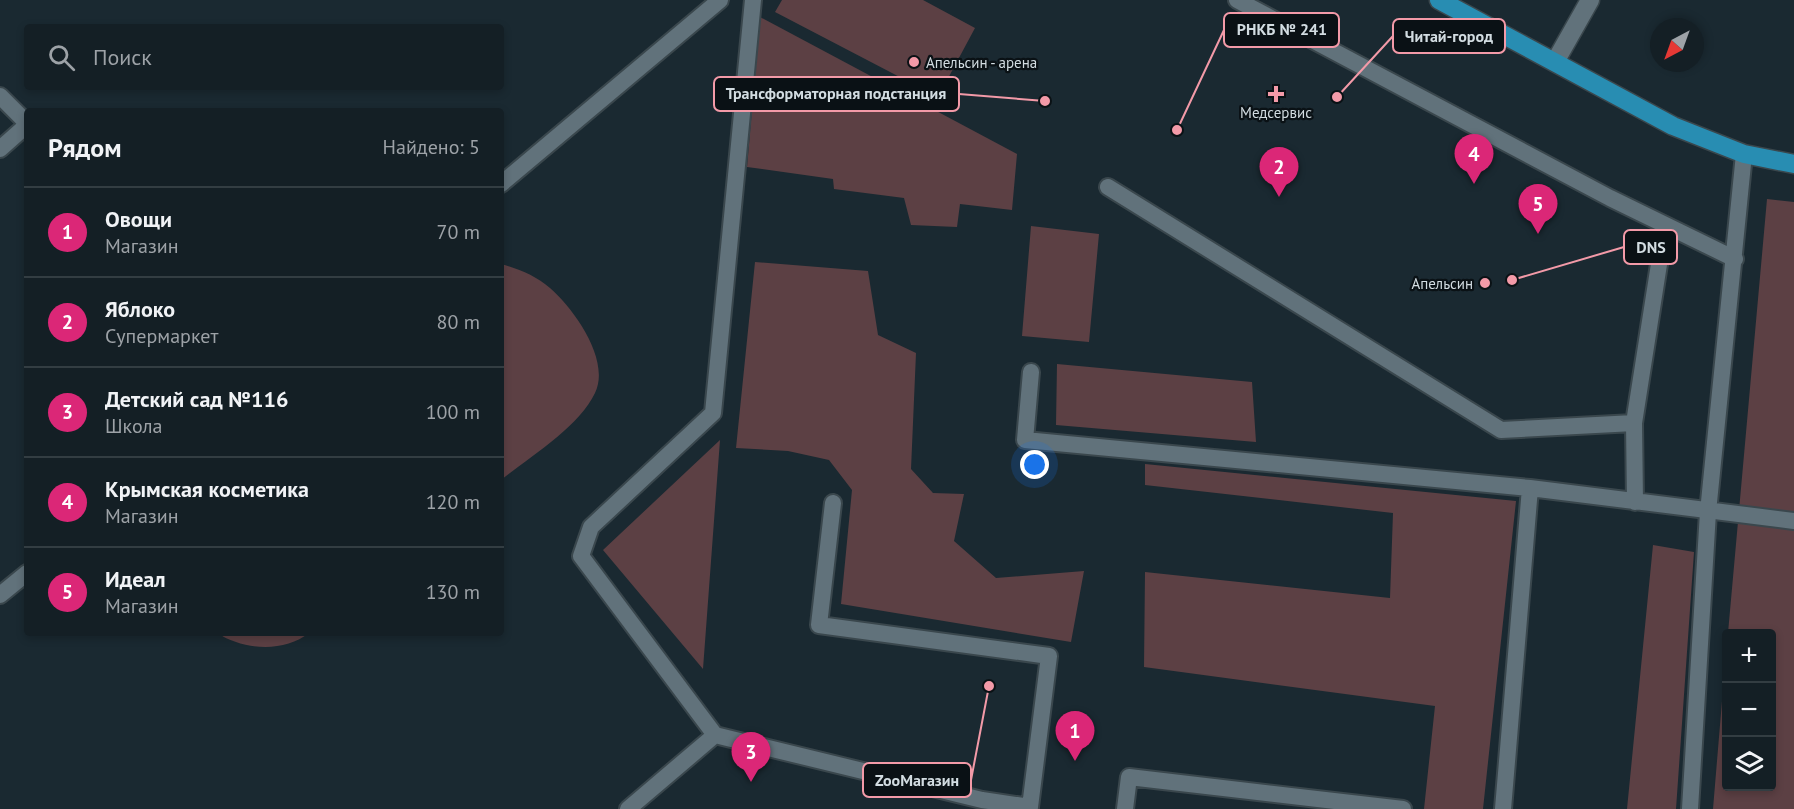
<!DOCTYPE html>
<html lang="ru">
<meta charset="utf-8">
<style>
body{margin:0;font-family:"PT Sans",sans-serif;background:#1d272d;color:#f1f3f6}
.controls{position:absolute;right:18px;bottom:18px;display:grid;overflow:hidden;border-radius:6px;box-shadow:0 3px 9px #0003}
.controls button{width:54px;height:54px;display:grid;place-items:center;padding:0;border:0;border-bottom:2px solid #333d42;background:#141f25;color:#f1f3f6;font:30px sans-serif}
.compass{position:absolute;left:1650px;top:18px;width:54px;height:54px;border-radius:50%;background:#141f25;box-shadow:0 3px 9px #0003;rotate:221deg}
.you{position:absolute;left:1035px;top:465px;width:21px;height:21px;margin:-15px;border:4px solid #fff;border-radius:50%;background:#1a73e8;box-shadow:0 0 0 9px #1a73e833}
.badge{display:grid;place-items:center;width:39px;height:39px;border-radius:50%;background:#db2777;color:#fff;font-size:20px;font-weight:700}
.pin{position:absolute;translate:-50% -50px;filter:drop-shadow(0 2px 3px #0008)}
.pin::after{content:'';position:absolute;top:32px;width:21px;height:18px;background:inherit;clip-path:polygon(0 0,100% 0,50% 100%)}
.list{margin:0;padding:0;list-style:none}
h2{display:flex;justify-content:space-between;align-items:center;height:78px;margin:0;padding:0 24px;font-size:26px}
h2 small{font-size:20px;font-weight:400;color:#9da2a7}
.list li{display:grid;grid-template-columns:39px 1fr auto;gap:18px;align-items:center;box-sizing:border-box;height:90px;padding:0 24px;border-top:2px solid #333d42}
.list b{display:block;font-size:22px;white-space:nowrap}
.list p{margin:0;font-size:20px;white-space:nowrap;color:#9da2a7}
.list em{font-size:20px;font-style:normal;color:#9da2a7}
.icon{flex:none;width:33px;height:33px;fill:none;stroke:currentColor;stroke-width:2;stroke-linecap:round;stroke-linejoin:round}
.map{position:relative;flex:none;width:1794px;height:809px;overflow:hidden}
.search{position:absolute;background:#141f25;box-shadow:0 3px 9px #0003;left:24px;top:24px;width:480px;height:66px;display:flex;align-items:center;gap:15px;box-sizing:border-box;padding:0 21px;border-radius:6px;color:#9da2a7;font-size:22px}
.panel{position:absolute;background:#141f25;box-shadow:0 3px 9px #0003;left:24px;top:108px;width:480px;height:528px;border-radius:6px}
.map>svg:first-child{display:block}
.green{fill:#5c4044}
.lines{fill:none;stroke-linecap:round;stroke-linejoin:round}
.lane-casing{stroke:#3a474d;stroke-width:20}
.street-casing{stroke:#3a474d;stroke-width:21}
.primary-casing{stroke:#3a474d;stroke-width:21}
.lane{stroke:#61727b;stroke-width:16}
.street{stroke:#61727b;stroke-width:18}
.primary{stroke:#288db2;stroke-width:18}
.poi-dot{fill:#f39aa8;stroke:#0a1115;stroke-width:2}
.labels{text-anchor:middle;dominant-baseline:central;stroke-width:4.5;stroke-linejoin:round;paint-order:stroke}
.poi-label{font-size:15px;fill:#d2dce1;stroke:#0a1115;text-anchor:start}
.leader{fill:none;stroke:#f39aa8;stroke-width:2}
.callout-dot{fill:#f39aa8;stroke:#0a1115;stroke-width:2}
.callout{fill:#0a1115;stroke:#f39aa8;stroke-width:2}
.callout-label{font-size:16px;text-anchor:middle;font-weight:bold;fill:#d2dce1}
</style>
<div class="map">
<svg width="1794" height="809" viewBox="0 0 1794 809">
<rect width="100%" height="100%" fill="#1a2931"/>
<path class="green" d="M782,0H923L975,28L938,97L775,12Z
M760,17L1017,154L1012,210L960,204L957,227L911,225L904,198L834,189L833,179L747,167Z
M1767,199L1794,202V809H1713L1726,653V786H1772V634L1728,633Z
M1031,226L1099,234L1089,342L1022,336Z
M755,262L868,271L878,335L916,353L911,469L933,493L964,494L954,541L996,578L1084,571L1071,642L841,604L852,490L829,460L788,451L736,448Z
M501,264C519,269 536,276 550,288C574,309 611,360 595,393C579,427 531,456 501,480Z
M1057,364L1252,382L1256,442L1056,425Z
M720,440L703,669L603,550Z
M1145,464L1516,501L1483,809H1424L1435,706L1144,667L1145,572L1390,598L1393,513L1145,485Z
M1653,545L1694,552L1676,809H1627Z
M217,633H309C284,653 243,650 217,633Z"/>
<g class="lines">
<defs>
<path id="lane" d="M753,0L713,413L591,527L581,556L715,735L982,800L1030,807L1049,656L819,625L833,503
M1237,0L1610,198L1735,259
M0,96L27,123
M0,149L27,125
M501,184L720,0
M1108,187L1501,430L1634,423L1635,502
M1031,372L1025,440L1530,488L1503,809
M1634,423L1665,226
M1530,488L1794,521
M0,595L27,573
M628,809L715,735
M1125,809L1129,777L1403,809
M1690,809L1708,512L1744,154"/>
<path id="street" d="M1555,62L1590,0"/>
<path id="primary" d="M1439,0L1673,126L1744,154L1794,164"/>
</defs>
<use href="#lane" class="lane-casing"/>
<use href="#street" class="street-casing"/>
<use href="#primary" class="primary-casing"/>
<use href="#lane" class="lane"/>
<use href="#street" class="street"/>
<use href="#primary" class="primary"/>
</g>
<g class="poi-dot">
<circle cx="914" cy="62" r="6"/>
<path d="M1273 85h6v6h6v6h-6v6h-6v-6h-6v-6h6z"/>
<circle cx="1485" cy="283" r="6"/>
</g>
<g class="labels">
<g class="poi-label">
<text x="926" y="62">Апельсин - арена</text>
<text x="1276" y="112" text-anchor="middle">Медсервис</text>
<text x="1473" y="283" text-anchor="end">Апельсин</text>
</g>
</g>
<path class="leader" d="M1177 130L1224 30M1337 97L1393 36M1045 101L959 94M1512 280L1624 247M989 686L971 780"/>
<g class="callout-dot">
<circle cx="1177" cy="130" r="6"/>
<circle cx="1337" cy="97" r="6"/>
<circle cx="1045" cy="101" r="6"/>
<circle cx="1512" cy="280" r="6"/>
<circle cx="989" cy="686" r="6"/>
</g>
<g class="callout">
<rect x="1224" y="13" width="115" height="34" rx="6"/>
<rect x="1393" y="19" width="112" height="34" rx="6"/>
<rect x="714" y="77" width="245" height="34" rx="6"/>
<rect x="1624" y="230" width="53" height="34" rx="6"/>
<rect x="863" y="763" width="108" height="34" rx="6"/>
</g>
<g class="callout-label">
<text x="1282" y="35">РНКБ № 241</text>
<text x="1449" y="42">Читай-город</text>
<text x="836" y="99">Трансформаторная подстанция</text>
<text x="1651" y="253">DNS</text>
<text x="917" y="786">ZooМагазин</text>
</g>
</svg>
<div class="controls">
<button>+</button>
<button>−</button>
<button><svg class="icon" aria-label="layers" viewBox="0 0 24 24"><path d="M12 4l9 5-9 5-9-5zM3 14l9 5 9-5"/></svg></button>
</div>
<svg class="compass" viewBox="-18 -18 36 36"><path d="M0-13l5 13h-10z" fill="#e53935"/><path d="M0 13l5-13h-10z" fill="#9da2a7"/></svg>
<div class="you"></div>
<div class="pin badge" style="left:1075px;top:761px">1</div>
<div class="pin badge" style="left:1279px;top:197px">2</div>
<div class="pin badge" style="left:751px;top:782px">3</div>
<div class="pin badge" style="left:1474px;top:184px">4</div>
<div class="pin badge" style="left:1538px;top:234px">5</div>
<div class="search"><svg class="icon" aria-label="search" viewBox="0 0 24 24"><circle cx="10" cy="10" r="6"/><path d="M15 15l6 6"/></svg>Поиск</div>
<section class="panel">
<h2>Рядом<small>Найдено: 5</small></h2>
<ul class="list">
<li><span class="badge">1</span><div><b>Овощи</b><p>Магазин</p></div><em>70 m</em></li>
<li><span class="badge">2</span><div><b>Яблоко</b><p>Супермаркет</p></div><em>80 m</em></li>
<li><span class="badge">3</span><div><b>Детский сад №116</b><p>Школа</p></div><em>100 m</em></li>
<li><span class="badge">4</span><div><b>Крымская косметика</b><p>Магазин</p></div><em>120 m</em></li>
<li><span class="badge">5</span><div><b>Идеал</b><p>Магазин</p></div><em>130 m</em></li>
</ul>
</section>
</div>
